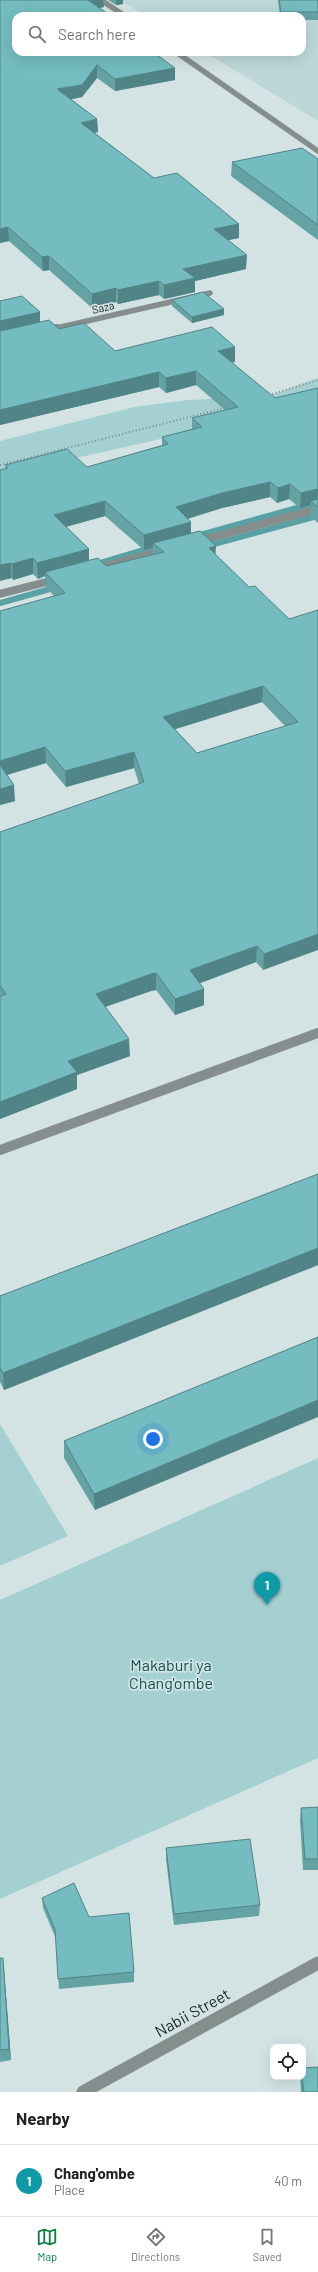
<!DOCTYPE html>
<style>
body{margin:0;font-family:Barlow,sans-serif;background:#f2f2f2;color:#222}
.controls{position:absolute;right:12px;bottom:12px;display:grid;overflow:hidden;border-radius:8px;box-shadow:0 4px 16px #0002}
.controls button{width:36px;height:36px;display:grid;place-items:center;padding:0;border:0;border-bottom:1px solid #e0e0e0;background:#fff;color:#222;font:20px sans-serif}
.you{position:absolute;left:153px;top:1439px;width:14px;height:14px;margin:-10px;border:3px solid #fff;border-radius:50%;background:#1a73e8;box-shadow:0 0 0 6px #1a73e833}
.badge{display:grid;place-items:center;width:26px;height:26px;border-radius:50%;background:#0b8043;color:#fff;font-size:13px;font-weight:700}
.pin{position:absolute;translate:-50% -33px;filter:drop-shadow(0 1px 2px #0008)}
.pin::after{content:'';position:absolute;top:21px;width:14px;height:12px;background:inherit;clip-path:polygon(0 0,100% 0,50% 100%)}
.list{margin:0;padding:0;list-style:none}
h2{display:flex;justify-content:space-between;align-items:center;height:52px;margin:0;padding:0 16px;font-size:17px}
h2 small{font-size:13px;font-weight:400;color:#767676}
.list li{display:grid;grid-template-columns:26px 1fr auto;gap:12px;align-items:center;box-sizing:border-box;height:72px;padding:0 16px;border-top:1px solid #e0e0e0}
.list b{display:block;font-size:15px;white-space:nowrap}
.list p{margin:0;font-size:13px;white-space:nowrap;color:#767676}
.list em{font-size:13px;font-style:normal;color:#767676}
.icon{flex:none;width:22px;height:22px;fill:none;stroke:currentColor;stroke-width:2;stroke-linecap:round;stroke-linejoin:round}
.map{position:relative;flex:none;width:318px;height:2092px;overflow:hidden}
.search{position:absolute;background:#fff;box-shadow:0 4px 16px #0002;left:12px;right:12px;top:12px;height:44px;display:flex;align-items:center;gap:10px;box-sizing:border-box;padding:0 14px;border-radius:12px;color:#767676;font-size:15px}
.sheet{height:124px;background:#fff}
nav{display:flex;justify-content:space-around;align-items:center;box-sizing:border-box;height:56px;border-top:1px solid #e0e0e0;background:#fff;font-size:11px;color:#767676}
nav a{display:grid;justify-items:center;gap:2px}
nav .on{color:#0b8043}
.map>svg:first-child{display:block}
.built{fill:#bdd7d8}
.green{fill:#a5d0d2}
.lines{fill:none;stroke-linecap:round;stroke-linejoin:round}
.stream{stroke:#5aa1a4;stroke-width:6}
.path{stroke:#7d8888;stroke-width:2;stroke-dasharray:1 2.5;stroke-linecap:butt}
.service-far1{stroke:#868d8d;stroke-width:5.5}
.service{stroke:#868d8d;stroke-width:8}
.minor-far2{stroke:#868d8d;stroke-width:8}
.minor-far1{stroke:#868d8d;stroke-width:10}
.minor{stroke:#868d8d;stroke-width:13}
.wall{fill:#64a2a4;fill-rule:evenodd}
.shaded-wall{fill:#518486}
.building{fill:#74bcbf;stroke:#518486;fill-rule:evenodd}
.labels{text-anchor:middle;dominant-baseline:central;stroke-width:3.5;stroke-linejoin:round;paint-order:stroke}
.far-street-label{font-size:11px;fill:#212727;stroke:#d3e3e3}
.near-park-label{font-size:16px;fill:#125254;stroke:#d3e3e3}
.near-street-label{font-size:16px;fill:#212727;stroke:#d3e3e3}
</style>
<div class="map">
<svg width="318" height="2092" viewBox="0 0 318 2092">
<rect width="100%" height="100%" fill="#d3e3e3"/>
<path class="built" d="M120,0H318V121L205,52H302V16H146Z"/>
<path class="green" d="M318,378V396L183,434L0,475V441L134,407L188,400L269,396Z
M0,1424L68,1536L0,1566Z
M318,1458V1758L0,1899V1600Z"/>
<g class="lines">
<path class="stream" d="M193,537L318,502
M203,547L318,516
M93,565L153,547
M0,603L57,587"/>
<path class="path" d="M269,395L318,380
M0,465L225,408"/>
<path class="service-far1" d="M101,0L125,16
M176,52L318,151
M52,329L210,293"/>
<path class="service" d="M45,331L57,328"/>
<path class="minor-far2" d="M195,542L318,509
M93,569L166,550
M0,594L58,579"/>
<path class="minor-far1" d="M0,1150L318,1033"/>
<path class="minor" d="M83,2092L318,1963"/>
</g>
<path class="wall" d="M0,0H103L104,7L99,8L16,16L175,68V80L115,91L97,78L82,97L71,99L97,119L98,132L95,133L154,178L239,224V238L228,240L246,269L195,281V292L164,299L159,295L118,304L116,302L92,308L49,270L43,271L9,241L0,243Z
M108,0H123V4L116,5Z
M278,0H318V20H302V16H280Z
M318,159V240L231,176L232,162Z
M172,300L224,309V315L192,323L172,306Z
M40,312V322L59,329L115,351L235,362H231L275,398L318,388V523L310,516L311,505L300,508L289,499L277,503L270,497L222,508L188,519L191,533L215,555L249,587L289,619L318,610L263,970L256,962L200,983L204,1005L175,1015L156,990L151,991L105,1007L130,1056L77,1075V1089L0,1119V832L139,784L134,768L66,787L46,763L7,775L15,801L0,805V611L54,596L46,587L45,576L38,579L33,574L13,580L12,578L5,465L87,467L162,445V437L192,429V418L225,410L196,385L166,393L159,387L0,425ZM105,516L144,550L153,548V555L106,566L89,560V549L66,527ZM262,702L285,726L197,753L175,729Z
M318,1174V1265L4,1390L0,1382V1296Z
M318,1337L95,1510L64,1458V1441Z
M318,1807V1870H303L300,1820L301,1808Z
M166,1848L260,1905L259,1916L174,1925L166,1859Z
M42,1898L89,1917L134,1972V1982L59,1989L56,1939L43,1908Z
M0,1958H3L4,1970L11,2060L0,2062Z
M300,2077H303L318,2092H301Z"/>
<path class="shaded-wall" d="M86,0H103L104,7L87,11Z
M116,0H123V4L116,5Z
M97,65V78L82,97L58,102L57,89Z
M175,68V80L115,91V79Z
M97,119L98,132L82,135L81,123Z
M239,224V238L213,243L214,229Z
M8,227L9,241L0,243V229Z
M247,255L246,269L195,281V292L164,299V285L183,269Z
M49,256V270L43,271L42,257Z
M159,281V295L118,304V290Z
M116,288V302L92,308V294Z
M224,309V315L192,323V317Z
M40,312V326L0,336V321Z
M235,347V362L217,366L218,351Z
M196,371V385L166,393V378Z
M159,372V387L0,425V410Z
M270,482V497L222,508L176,522V507L222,493Z
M290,484L289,499L277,503L278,488Z
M318,489L317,504L311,501V505L300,508L301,493Z
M105,501V516L54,530V515Z
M191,522V537L153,543V548L144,550V535Z
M216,546L215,562L209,548Z
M89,549V565L45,572V576L38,579L37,563Z
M33,558V574L13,580L12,564Z
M11,563L12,578L0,581V565Z
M263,686L262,702L163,733V717Z
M45,747L46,763L0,777V761Z
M134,752V768L66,787L65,771Z
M14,785L15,801L0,805V789Z
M318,934V950L263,970L264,954Z
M257,946L256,962L190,987V970Z
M156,973V990L151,991L96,1010V994L151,974Z
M204,989V1005L175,1015V999Z
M129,1039L130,1056L77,1075V1089L0,1119V1102L68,1061Z
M318,1248V1265L4,1390L3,1373Z
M318,1400V1417L95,1510L94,1494Z
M3,1958L4,1970L11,2060L9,2049Z"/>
<path class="building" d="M0,0H88L111,16H16V52H153L175,68L115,79L97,65L82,85L57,89L97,119L81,123L154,178L177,173L239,224L214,229L247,255L183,269L195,278L164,285L159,281L118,290L116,288L92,294L49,256L42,257L8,227L0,229Z
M279,0H318V12H281Z
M302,148L318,159V225L232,162Z
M203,292L224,309L192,317L172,300Z
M22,296L40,312L0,321V301Z
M49,320L59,329L84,323L115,351L212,327L235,347L218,351L275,398L318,388V489L301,493L290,484L278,488L270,482L222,493L176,507L191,522L144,535L105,501L54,515L89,549L37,563L33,558L12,564L11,563L0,565V470L8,468L5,465L67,449L87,467L168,444L162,437L202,427L192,418L238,407L196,371L166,378L159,372L0,410V331Z
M318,499V507L311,501Z
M200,531L216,546L209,548L249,587L255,586L289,619L318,610V934L264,954L257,946L190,970L204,989L175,999L156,973L151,974L96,994L129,1039L68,1061L77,1072L0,1102V996L6,994L0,986V832L144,782L134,752L65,771L45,747L0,761V611L65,593L45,572L98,558L106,566L164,552L153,543ZM263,686L298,722L197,753L163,717Z
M0,765L14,785L0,789Z
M318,1174V1248L3,1373L0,1368V1296Z
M318,1337V1400L94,1494L64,1441Z
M318,1807V1859H305L301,1808Z
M250,1839L260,1905L174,1914L166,1848Z
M74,1883L89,1917L129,1913L134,1972L58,1979L55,1929L42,1898Z
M0,1958H3L9,2049L0,2050Z
M318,2067V2092H304L302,2077H303V2068Z"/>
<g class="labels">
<g class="far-street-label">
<text transform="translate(103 307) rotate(-13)">Saza</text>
</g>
<g class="near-park-label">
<text x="171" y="1664">Makaburi ya<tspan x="171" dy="18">Chang'ombe</tspan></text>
</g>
<g class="near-street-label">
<text transform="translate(192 2012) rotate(-29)">Nabii Street</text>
</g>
</g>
</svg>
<div class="controls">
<button><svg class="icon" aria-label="locate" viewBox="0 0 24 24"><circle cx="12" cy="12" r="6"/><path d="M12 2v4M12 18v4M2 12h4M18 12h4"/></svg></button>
</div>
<div class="you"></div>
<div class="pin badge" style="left:267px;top:1605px;background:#0f9aa8">1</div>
<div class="search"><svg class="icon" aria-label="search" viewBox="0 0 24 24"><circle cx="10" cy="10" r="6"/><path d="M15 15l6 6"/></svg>Search here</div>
</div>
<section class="sheet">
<h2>Nearby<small></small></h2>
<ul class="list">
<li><span class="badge" style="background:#0f9aa8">1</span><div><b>Chang'ombe</b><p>Place</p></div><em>40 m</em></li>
</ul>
</section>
<nav>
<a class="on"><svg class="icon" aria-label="map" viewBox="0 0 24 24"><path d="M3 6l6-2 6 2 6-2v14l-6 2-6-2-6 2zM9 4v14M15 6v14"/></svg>Map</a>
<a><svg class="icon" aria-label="directions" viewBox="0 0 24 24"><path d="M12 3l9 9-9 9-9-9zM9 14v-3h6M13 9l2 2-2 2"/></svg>Directions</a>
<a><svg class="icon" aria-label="saved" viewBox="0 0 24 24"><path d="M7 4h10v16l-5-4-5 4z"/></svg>Saved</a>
</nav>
